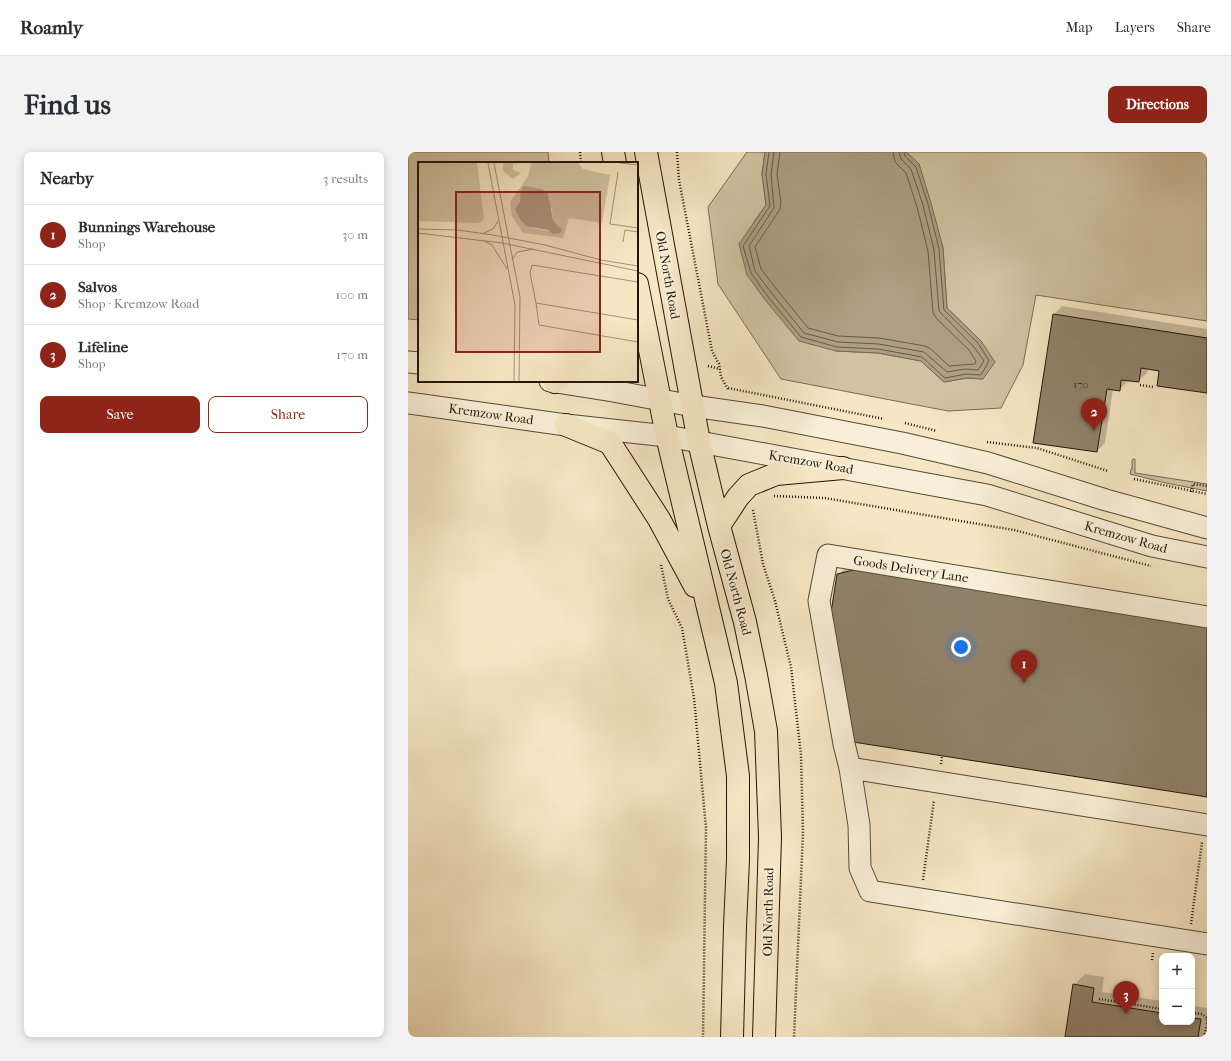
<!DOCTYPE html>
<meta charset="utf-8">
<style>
body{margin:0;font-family:"IM FELL French Canon",serif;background:#f2f2f3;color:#2b2b33}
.controls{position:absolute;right:12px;bottom:12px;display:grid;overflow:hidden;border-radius:8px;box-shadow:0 2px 10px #0003}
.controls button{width:36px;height:36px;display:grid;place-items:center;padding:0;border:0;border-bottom:1px solid #e1e1e2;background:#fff;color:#2b2b33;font:20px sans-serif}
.you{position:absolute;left:553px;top:495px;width:14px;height:14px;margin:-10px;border:3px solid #fff;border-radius:50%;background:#1a73e8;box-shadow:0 0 0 6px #1a73e833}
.badge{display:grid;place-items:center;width:26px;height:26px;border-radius:50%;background:#8f2418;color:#fff;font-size:13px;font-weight:700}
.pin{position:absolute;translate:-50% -33px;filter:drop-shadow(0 1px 2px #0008)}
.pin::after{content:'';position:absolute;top:21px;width:14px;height:12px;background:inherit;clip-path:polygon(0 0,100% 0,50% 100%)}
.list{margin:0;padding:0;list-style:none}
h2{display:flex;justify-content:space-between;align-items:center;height:52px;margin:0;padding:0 16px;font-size:17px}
h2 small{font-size:13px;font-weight:400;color:#7c7c81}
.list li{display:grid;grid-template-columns:26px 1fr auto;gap:12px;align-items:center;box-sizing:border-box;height:60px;padding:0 16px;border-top:1px solid #e1e1e2}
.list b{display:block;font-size:15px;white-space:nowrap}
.list p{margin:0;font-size:13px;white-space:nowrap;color:#7c7c81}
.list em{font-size:13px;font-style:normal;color:#7c7c81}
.actions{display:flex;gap:8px;padding:12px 16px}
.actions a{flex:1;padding:9px 0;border:1px solid #8f2418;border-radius:8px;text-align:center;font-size:14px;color:#8f2418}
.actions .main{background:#8f2418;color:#fff}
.map{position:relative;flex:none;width:799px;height:885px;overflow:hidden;border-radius:8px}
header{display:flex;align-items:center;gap:24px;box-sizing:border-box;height:56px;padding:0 20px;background:#fff;border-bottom:1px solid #e1e1e2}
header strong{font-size:19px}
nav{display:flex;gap:22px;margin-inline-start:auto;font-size:14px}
.intro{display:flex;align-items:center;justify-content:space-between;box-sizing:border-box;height:96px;padding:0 24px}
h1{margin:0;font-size:28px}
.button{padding:10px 18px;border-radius:8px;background:#8f2418;color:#fff;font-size:14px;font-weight:700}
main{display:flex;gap:24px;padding:0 24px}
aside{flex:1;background:#fff;border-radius:8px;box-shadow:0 2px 10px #0003}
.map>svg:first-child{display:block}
.green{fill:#d2c3a3;stroke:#7a6c56}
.water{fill:#ae9f84;stroke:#766853}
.shadow{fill:#0003}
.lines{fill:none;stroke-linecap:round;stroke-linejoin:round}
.shore{stroke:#685a46;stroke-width:1}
.building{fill:#90826a;stroke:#211609}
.minor-casing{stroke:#564a38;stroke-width:23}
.major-casing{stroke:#211609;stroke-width:24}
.path{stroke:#211609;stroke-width:2.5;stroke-dasharray:1 2;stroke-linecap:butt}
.minor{stroke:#f9efd8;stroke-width:21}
.major{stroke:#f6e6c3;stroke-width:22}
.labels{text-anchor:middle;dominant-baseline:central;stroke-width:4;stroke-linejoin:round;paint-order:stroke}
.number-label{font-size:11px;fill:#3d3121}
.street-label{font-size:13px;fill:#211609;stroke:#f9efd8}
.inset-road{fill:none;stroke:#a19379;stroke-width:1}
.view{fill:#8f2418;fill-opacity:0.15;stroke:#8f2418;stroke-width:2}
.inset-edge{fill:none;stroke:#211609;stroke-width:2}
</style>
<header>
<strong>Roamly</strong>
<nav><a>Map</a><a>Layers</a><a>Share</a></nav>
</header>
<div class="intro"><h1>Find us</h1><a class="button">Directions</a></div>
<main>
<aside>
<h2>Nearby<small>3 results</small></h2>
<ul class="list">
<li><span class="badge">1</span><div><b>Bunnings Warehouse</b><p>Shop</p></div><em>30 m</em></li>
<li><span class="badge">2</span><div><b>Salvos</b><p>Shop · Kremzow Road</p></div><em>100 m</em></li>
<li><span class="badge">3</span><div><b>Lifeline</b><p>Shop</p></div><em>170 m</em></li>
</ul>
<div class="actions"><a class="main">Save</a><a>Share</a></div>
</aside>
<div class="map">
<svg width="799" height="885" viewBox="0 0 799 885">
<rect width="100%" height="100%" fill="#f6e6c3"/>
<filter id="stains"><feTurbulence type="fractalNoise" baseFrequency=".005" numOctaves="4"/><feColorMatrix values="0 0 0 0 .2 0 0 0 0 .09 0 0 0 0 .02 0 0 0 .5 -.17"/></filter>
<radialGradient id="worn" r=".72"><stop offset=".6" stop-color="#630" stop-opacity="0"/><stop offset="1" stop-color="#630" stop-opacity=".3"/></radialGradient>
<path class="green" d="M0,0H140L141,11H11V168L0,167Z
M339,0H357L354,22L358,53L345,71L428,199L470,201L513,209L536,230L559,226L575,227L573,189L539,156L535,96L511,12L498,0H799V169L628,143L615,213L593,256L540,259L373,227L310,132L300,55Z
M725,307H727V321L799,332V339L758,331L722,322L723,317H724V309Z"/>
<path class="water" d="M357,0H498L511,12L523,51L535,96L539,156L573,189L587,210L575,227L559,226L536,230L513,209L470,201L428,199L391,189L358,149L339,123L331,92L358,53L354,22Z"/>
<path class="shadow" d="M654,154L799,177V240L752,218L740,216L739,221L730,229L720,228L719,230L711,238L705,237L697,291L689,299L646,162Z
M441,412L799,644L430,423Z
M677,822L696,825L694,840L754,849V870H784V854L799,856V885H658L666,833Z"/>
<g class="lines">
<path class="shore" d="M361,0L358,22L362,54L335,94L343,121L361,146L393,185L429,195L470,197L514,205L537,226L558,222L573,223L581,209L570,191L536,158L531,97L520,52L508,15L497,4L496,0
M366,0L363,22L366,56L341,94L347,119L365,143L396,181L430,190L471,192L516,200L539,220L557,217L570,218L576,209L566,195L531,159L526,98L515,53L503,17L493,7L491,0
M372,0L369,22L373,51L372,57L347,95L353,117L370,139L400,176L430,184L471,186L517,194L523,197L541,214L567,212L568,209L561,198L529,167L525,161L520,99L509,55L498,21L487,10L485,0"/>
</g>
<path class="building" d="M645,162L799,186V241L749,234L751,219L733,216L731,230L713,228L712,239L699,237L689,300L625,291Z
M450,417L799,471V645L445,590L422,467L429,422Z
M665,832L686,836L684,850L754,861V870H784V866L793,867L790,885H657Z"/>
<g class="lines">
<defs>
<path id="minor" d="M0,210L11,211
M142,229L205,239L285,254L355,264L494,291L580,311L698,348L799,376
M0,251L158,273L259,284L579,343L744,394L799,405
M442,616L436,592L411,449L420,403L799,465
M799,673L442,616L451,673L452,716L462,739L799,792"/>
<path id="major" d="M205,0L207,11
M238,0L291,290L311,374L337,470L348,523L358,579L362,685L356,885
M229,132L259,284L318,531L330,624V708L327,774L324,885
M147,230L149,229
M158,273L202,291L251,367L287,434
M311,374L330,345L341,333L368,322L435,316"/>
</defs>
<use href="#minor" class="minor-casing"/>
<use href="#major" class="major-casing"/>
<path class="path" d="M172,0L173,11
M269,0L271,28L304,199L311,212L313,225L320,237
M300,214L312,217
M732,233L745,235
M320,236L476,267
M497,271L529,279
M579,290L629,296L700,319
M726,327L799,342
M783,340L785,332L799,334
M366,344L417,346L606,378L743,414
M345,358L355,412L367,449L383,515L393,603L395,681L386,885
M253,413L260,447L274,476L286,546L298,676L295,885
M533,612L534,604
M515,728L526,648
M783,772L794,690
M744,808L745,801
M691,847L754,857
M784,861L794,862L799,866V872
M796,885L799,873"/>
<use href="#minor" class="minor"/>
<use href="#major" class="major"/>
</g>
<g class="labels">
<g class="number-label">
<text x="673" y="232">170</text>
</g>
<g class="street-label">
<text transform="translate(260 123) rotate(80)">Old North Road</text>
<text transform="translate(83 262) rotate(8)">Kremzow Road</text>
<text transform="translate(403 310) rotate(10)">Kremzow Road</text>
<text transform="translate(718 385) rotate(16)">Kremzow Road</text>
<text transform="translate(503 417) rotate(9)">Goods Delivery Lane</text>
<text transform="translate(328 440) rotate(75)">Old North Road</text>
<text transform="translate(360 760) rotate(-89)">Old North Road</text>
</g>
</g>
<g transform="translate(10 10)">
<rect width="220" height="220" fill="#f6e6c3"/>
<path d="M0,1H59L66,57L61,61L0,59ZM85,1H103L95,2V8L103,11L95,17L85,9ZM113,1H160L165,7L192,13L184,61L151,56L145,76L105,71L94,54L92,40L110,14ZM102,40L134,47L135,58L141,64L139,71L115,66Z" fill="#d2c3a3" fill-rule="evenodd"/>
<path d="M106,24L124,27L130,32L135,58L144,68L142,71L135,72L130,68L108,64L102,57L97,47L102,40L103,27Z" fill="#ae9f84"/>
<path class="inset-road" d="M70,1L97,143L96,219M76,1L102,135L101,219M202,1L220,3M200,10L192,62L220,66M0,67L40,68L75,73L127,83L183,98L220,104M0,71L84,81L220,109M64,72L75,67L80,59M66,79L74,83L89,107M205,80L207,68L220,70M94,98L99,90L116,87M118,141L112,111L114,103L220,120M220,158L118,141L121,163L220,180"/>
<path class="view" d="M38,30H182V190H38Z"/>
<rect width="220" height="220" class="inset-edge"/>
</g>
<rect width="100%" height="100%" filter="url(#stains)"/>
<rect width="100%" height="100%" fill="url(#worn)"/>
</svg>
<div class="controls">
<button>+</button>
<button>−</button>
</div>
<div class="you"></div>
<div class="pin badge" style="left:616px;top:531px">1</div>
<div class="pin badge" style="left:686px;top:279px">2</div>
<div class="pin badge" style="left:718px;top:862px">3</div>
</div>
</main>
